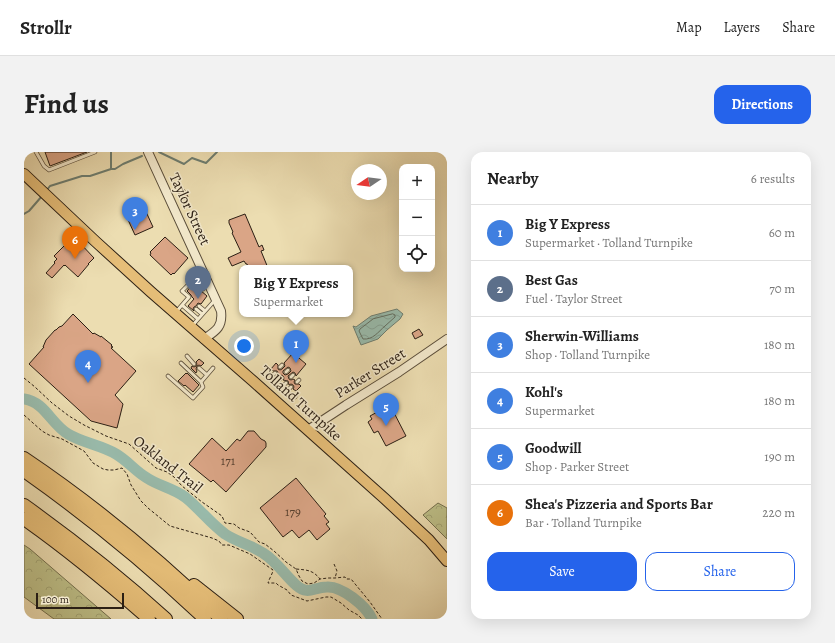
<!DOCTYPE html>
<meta charset="utf-8">
<style>
body{margin:0;font-family:Alegreya,serif;background:#f2f2f2;color:#222}
.controls{position:absolute;right:12px;top:12px;display:grid;overflow:hidden;border-radius:8px;box-shadow:0 4px 16px #0002}
.controls button{width:36px;height:36px;display:grid;place-items:center;padding:0;border:0;border-bottom:1px solid #e0e0e0;background:#fff;color:#222;font:20px sans-serif}
.compass{position:absolute;left:327px;top:12px;width:36px;height:36px;border-radius:50%;background:#fff;box-shadow:0 4px 16px #0002;rotate:257deg}
.scale{position:absolute;left:12px;bottom:10px;width:88px;box-sizing:border-box;padding-left:4px;border:2px solid #2b1f14;border-top:0;font-size:11px;line-height:14px;white-space:nowrap;color:#2b1f14;-webkit-text-stroke:3px #f3e9cc;paint-order:stroke}
.you{position:absolute;left:220px;top:194px;width:14px;height:14px;margin:-10px;border:3px solid #fff;border-radius:50%;background:#1a73e8;box-shadow:0 0 0 6px #1a73e833}
.badge{display:grid;place-items:center;width:26px;height:26px;border-radius:50%;background:#2563eb;color:#fff;font-size:13px;font-weight:700}
.pin{position:absolute;translate:-50% -33px;filter:drop-shadow(0 1px 2px #0008)}
.pin::after{content:'';position:absolute;top:21px;width:14px;height:12px;background:inherit;clip-path:polygon(0 0,100% 0,50% 100%)}
.popup{position:absolute;left:215px;top:113px;width:114px;height:52px;box-sizing:border-box;display:grid;place-content:center;border-radius:8px;background:#fff;filter:drop-shadow(0 1px 3px #0005);font-size:13px;white-space:nowrap;color:#767676}
.popup b{font-size:15px;color:#222}
.popup::after{content:'';position:absolute;left:50%;top:100%;margin-left:-8px;border:8px solid transparent;border-top-color:#fff}
.list{margin:0;padding:0;list-style:none}
h2{display:flex;justify-content:space-between;align-items:center;height:52px;margin:0;padding:0 16px;font-size:17px}
h2 small{font-size:13px;font-weight:400;color:#767676}
.list li{display:grid;grid-template-columns:26px 1fr auto;gap:12px;align-items:center;box-sizing:border-box;height:56px;padding:0 16px;border-top:1px solid #e0e0e0}
.list b{display:block;font-size:15px;white-space:nowrap}
.list p{margin:0;font-size:13px;white-space:nowrap;color:#767676}
.list em{font-size:13px;font-style:normal;color:#767676}
.actions{display:flex;gap:8px;padding:12px 16px}
.actions a{flex:1;padding:9px 0;border:1px solid #2563eb;border-radius:12px;text-align:center;font-size:14px;color:#2563eb}
.actions .main{background:#2563eb;color:#fff}
.icon{flex:none;width:22px;height:22px;fill:none;stroke:currentColor;stroke-width:2;stroke-linecap:round;stroke-linejoin:round}
.map{position:relative;flex:none;width:423px;height:467px;overflow:hidden;border-radius:12px}
header{display:flex;align-items:center;gap:24px;box-sizing:border-box;height:56px;padding:0 20px;background:#fff;border-bottom:1px solid #e0e0e0}
header strong{font-size:19px}
nav{display:flex;gap:22px;margin-inline-start:auto;font-size:14px}
.intro{display:flex;align-items:center;justify-content:space-between;box-sizing:border-box;height:96px;padding:0 24px}
h1{margin:0;font-size:28px}
.button{padding:10px 18px;border-radius:12px;background:#2563eb;color:#fff;font-size:14px;font-weight:700}
main{display:flex;gap:24px;padding:0 24px}
aside{flex:1;background:#fff;border-radius:12px;box-shadow:0 4px 16px #0002}
.map>svg:first-child{display:block}
.forest{fill:url(#forest-crowns);stroke:#746f4e}
.water{fill:url(#water-waves);stroke:#6d7d70}
.lines{fill:none;stroke-linecap:round;stroke-linejoin:round}
.shore{stroke:#626e60;stroke-width:1}
.stream{stroke:#6d7d70;stroke-width:2}
.river{stroke:#99bcad;stroke-width:11}
.building{fill:#daa586;stroke:#2b1f14;fill-rule:evenodd}
.service-casing{stroke:#5b4e3b;stroke-width:4.5}
.tertiary-casing{stroke:#5b4e3b;stroke-width:10}
.primary-casing{stroke:#2b1f14;stroke-width:12}
.motorway-casing{stroke:#2b1f14;stroke-width:14}
.path{stroke:#2b1f14;stroke-width:1;stroke-dasharray:3 2;stroke-linecap:butt}
.service{stroke:#f3e9cc;stroke-width:3}
.tertiary{stroke:#f3e9cc;stroke-width:8}
.primary{stroke:#e6be78;stroke-width:10}
.motorway{stroke:#e6be78;stroke-width:12}
.labels{text-anchor:middle;dominant-baseline:central;stroke-width:3;stroke-linejoin:round;paint-order:stroke}
.number-label{font-size:13px;fill:#574030}
.street-label{font-size:15px;fill:#2b1f14;stroke:#f3e9cc}
</style>
<header>
<strong>Strollr</strong>
<nav><a>Map</a><a>Layers</a><a>Share</a></nav>
</header>
<div class="intro"><h1>Find us</h1><a class="button">Directions</a></div>
<main>
<div class="map">
<svg width="423" height="467" viewBox="0 0 423 467">
<defs>
<pattern id="forest-crowns" width="20" height="18" patternUnits="userSpaceOnUse"><rect width="20" height="18" fill="#bdbf88"/><path d="M2 6a3 3 0 1 1 6 0M12 15a3 3 0 1 1 6 0" fill="none" stroke="#a3a474"/></pattern>
<pattern id="water-waves" width="16" height="10" patternUnits="userSpaceOnUse"><rect width="16" height="10" fill="#99bcad"/><path d="M0 5q4-4 8 0t8 0" fill="none" stroke="#84a194"/></pattern>
</defs>
<rect width="100%" height="100%" fill="#ecddb1"/>
<filter id="stains"><feTurbulence type="fractalNoise" baseFrequency=".005" numOctaves="4"/><feColorMatrix values="0 0 0 0 .2 0 0 0 0 .09 0 0 0 0 .02 0 0 0 .5 -.17"/></filter>
<radialGradient id="worn" r=".72"><stop offset=".6" stop-color="#630" stop-opacity="0"/><stop offset="1" stop-color="#630" stop-opacity=".3"/></radialGradient>
<path class="forest" d="M414,351L423,356V387L399,363Z
M0,393L6,397L87,467H30L0,445Z"/>
<path class="water" d="M373,157L379,162L376,167L363,178L354,187L337,193L329,174L332,175L347,164Z"/>
<g class="lines">
<path class="shore" d="M369,162L371,163V165C368,168 364,171 361,174C354,180 349,188 339,187L335,179L336,177L349,167Z"/>
<path class="stream" d="M135,0L160,12L168,6L182,11L193,0
M87,17H91L99,12L118,4
M22,39L26,34L58,24H66L87,17V0
M0,62L5,59L18,44"/>
<path class="river" d="M0,247C21,250 27,272 44,282C59,291 77,293 92,302C104,309 111,319 123,326C135,334 149,336 161,345C175,356 186,371 201,382C213,390 227,393 239,401C252,409 260,422 272,433C285,444 289,435 303,435C318,434 342,454 348,467"/>
</g>
<path class="building" d="M21,0H63L26,14Z
M160,37L164,45L158,48L154,40Z
M118,51L129,75L111,83L100,59Z
M221,62L235,95L238,93L240,98L237,99L244,116H225L223,112H222L220,109L208,114L204,106L217,100L208,81L209,80L205,71V68Z
M141,85L164,106L150,122L149,121L147,123L126,103L127,101L126,100Z
M46,88L52,93L55,90L70,106L64,112H65L54,125L41,113V114L40,113L28,126L22,121L31,111L30,110L33,107L30,104Z
M169,132L183,144L177,152L174,151L172,154L170,155L169,157L170,159L164,154L170,147L168,145L167,143L163,139Z
M49,162L69,182L70,181L77,185V184L88,193L87,194L89,195L87,196L112,219L91,243L99,252L93,276L67,269L5,212L20,195H19L22,188L31,178H32L35,175L38,174Z
M395,177L399,183L391,187L388,181Z
M269,201L282,212L272,224L271,221L269,220L264,224L265,227L267,228L269,227L271,228L270,230L271,232H275L277,234L272,239L269,237L270,235L269,233L267,232L265,233L264,229L259,228L260,226L259,224L257,223L255,224L253,223L254,221L253,219H249L247,217L252,211L254,213V217L256,218L258,217L261,214L260,211ZM264,215L266,216L267,219L264,222L261,223L259,221V219Z
M175,207L180,211L177,214L175,213L173,214L172,217L173,219L172,221L167,216L168,214L170,215L172,214L173,212L172,210Z
M162,221V222L163,221L175,233L169,240L161,233L160,234L154,229Z
M366,253L382,284L362,294L354,279L350,281L344,270L348,267L346,264Z
M224,279H230L237,287L241,289L242,291V295L202,340L189,328L187,330L165,312L188,286L202,299L213,287L216,289Z
M272,326L302,362L300,364L305,370L302,372L306,377L293,388L285,378L275,386L268,378L259,385L236,356Z"/>
<g class="lines">
<defs>
<path id="service" d="M12,0L20,14L25,18L71,0
M172,127L179,137
M158,153L174,167
M175,154L181,159
M172,157L178,162
M152,160L165,145L158,139L167,130L179,123
M168,174L191,148
M163,204L170,212
M157,211L177,230
M256,215L258,213
M175,216L183,223
M262,220L264,218
M249,223L251,221
M144,224L169,246L179,235L177,230L189,216
M267,225L269,223
M255,228L257,226
M273,230L275,228
M260,233L262,231
M265,237L267,235
M271,245L272,243"/>
<path id="tertiary" d="M124,0L197,159C199,175 192,179 180,187
M284,278L322,253L375,220L423,187"/>
<path id="primary" d="M0,22L71,89L127,140L229,229L360,346L405,388L423,409"/>
<path id="motorway" d="M0,306C70,353 136,408 197,467
M0,319C64,364 124,413 181,467
M0,353C49,388 97,426 142,467
M0,367C44,398 85,432 125,467
M170,433L213,467"/>
</defs>
<use href="#service" class="service-casing"/>
<use href="#tertiary" class="tertiary-casing"/>
<use href="#primary" class="primary-casing"/>
<use href="#motorway" class="motorway-casing"/>
<path class="path" d="M0,226L11,235L28,251L45,264L60,273L82,284L105,292L132,316L143,320L150,325L158,334L178,350L198,364L201,371L210,372L215,376L226,380L235,390L241,392L250,399L262,410L272,417L275,424L278,429L284,432L290,431L296,427L304,426H311L321,425L322,427H327L346,450L358,467
M0,263L18,279L25,283L38,287L60,299L69,311L79,317L84,318H90L98,316L103,322L107,333L117,349L124,356L146,374L188,386L195,389L198,393H205L226,402L249,418C249,421 245,427 244,431H252L254,433L263,438L267,443L283,449L302,445H307L317,451L325,458L334,463L338,467
M310,412L313,419L311,426
M272,417C283,418 289,418 296,427"/>
<use href="#service" class="service"/>
<use href="#tertiary" class="tertiary"/>
<use href="#primary" class="primary"/>
<use href="#motorway" class="motorway"/>
</g>
<g class="labels">
<g class="number-label">
<text x="204" y="308">171</text>
<text x="269" y="359">179</text>
</g>
<g class="street-label">
<text transform="translate(166 57) rotate(65)">Taylor Street</text>
<text transform="translate(346 221) rotate(-32)">Parker Street</text>
<text transform="translate(277 251) rotate(42)">Tolland Turnpike</text>
<text transform="translate(144 312) rotate(38)">Oakland Trail</text>
</g>
</g>
<rect width="100%" height="100%" filter="url(#stains)"/>
<rect width="100%" height="100%" fill="url(#worn)"/>
</svg>
<div class="controls">
<button>+</button>
<button>−</button>
<button><svg class="icon" aria-label="locate" viewBox="0 0 24 24"><circle cx="12" cy="12" r="6"/><path d="M12 2v4M12 18v4M2 12h4M18 12h4"/></svg></button>
</div>
<svg class="compass" viewBox="-18 -18 36 36"><path d="M0-13l5 13h-10z" fill="#e53935"/><path d="M0 13l5-13h-10z" fill="#767676"/></svg>
<div class="scale">100 m</div>
<div class="you"></div>
<div class="pin badge" style="left:272px;top:211px;background:#3f7fe0">1</div>
<div class="popup"><b>Big Y Express</b>Supermarket</div>
<div class="pin badge" style="left:174px;top:147px;background:#5c6f8a">2</div>
<div class="pin badge" style="left:111px;top:78px;background:#3f7fe0">3</div>
<div class="pin badge" style="left:64px;top:231px;background:#3f7fe0">4</div>
<div class="pin badge" style="left:362px;top:274px;background:#3f7fe0">5</div>
<div class="pin badge" style="left:51px;top:107px;background:#e8710a">6</div>
</div>
<aside>
<h2>Nearby<small>6 results</small></h2>
<ul class="list">
<li><span class="badge" style="background:#3f7fe0">1</span><div><b>Big Y Express</b><p>Supermarket · Tolland Turnpike</p></div><em>60 m</em></li>
<li><span class="badge" style="background:#5c6f8a">2</span><div><b>Best Gas</b><p>Fuel · Taylor Street</p></div><em>70 m</em></li>
<li><span class="badge" style="background:#3f7fe0">3</span><div><b>Sherwin-Williams</b><p>Shop · Tolland Turnpike</p></div><em>180 m</em></li>
<li><span class="badge" style="background:#3f7fe0">4</span><div><b>Kohl's</b><p>Supermarket</p></div><em>180 m</em></li>
<li><span class="badge" style="background:#3f7fe0">5</span><div><b>Goodwill</b><p>Shop · Parker Street</p></div><em>190 m</em></li>
<li><span class="badge" style="background:#e8710a">6</span><div><b>Shea's Pizzeria and Sports Bar</b><p>Bar · Tolland Turnpike</p></div><em>220 m</em></li>
</ul>
<div class="actions"><a class="main">Save</a><a>Share</a></div>
</aside>
</main>
